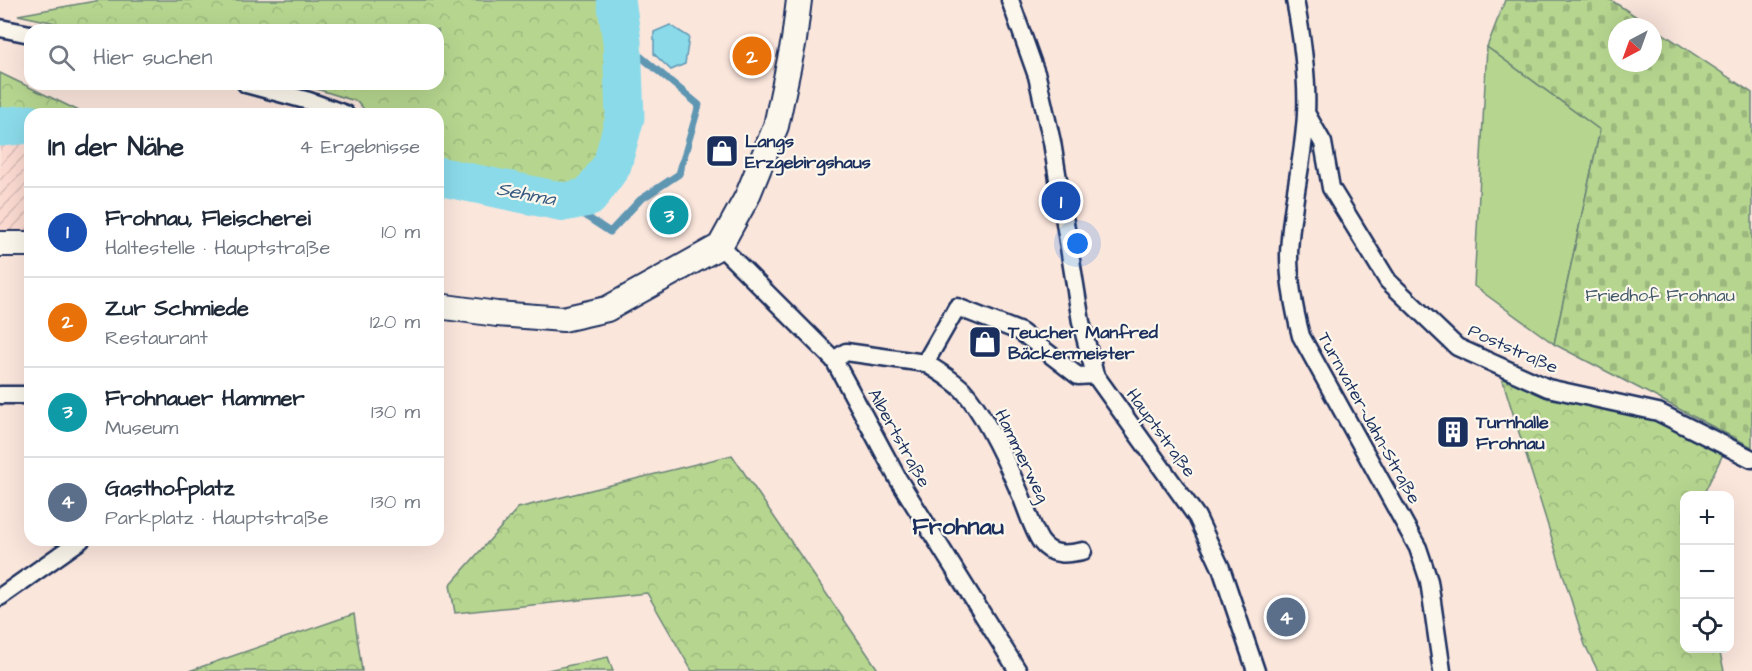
<!DOCTYPE html>
<html lang="de">
<meta charset="utf-8">
<style>
body{margin:0;font-family:"Architects Daughter",sans-serif;background:#f2f2f3;color:#1f2937}
.controls{position:absolute;right:18px;bottom:18px;display:grid;overflow:hidden;border-radius:12px;box-shadow:0 6px 24px #0002}
.controls button{width:54px;height:54px;display:grid;place-items:center;padding:0;border:0;border-bottom:2px solid #e0e1e3;background:#fff;color:#1f2937;font:30px sans-serif}
.compass{position:absolute;left:1608px;top:18px;width:54px;height:54px;border-radius:50%;background:#fff;box-shadow:0 6px 24px #0002;rotate:221deg}
.you{position:absolute;left:1078px;top:244px;width:21px;height:21px;margin:-15px;border:4px solid #fff;border-radius:50%;background:#1a73e8;box-shadow:0 0 0 9px #1a73e833}
.badge{display:grid;place-items:center;width:39px;height:39px;border-radius:50%;background:#0b8043;color:#fff;font-size:20px;font-weight:700}
.pin{position:absolute;translate:-50% -50%;border:3px solid #fff;box-shadow:0 2px 6px #0006}
.list{margin:0;padding:0;list-style:none}
h2{display:flex;justify-content:space-between;align-items:center;height:78px;margin:0;padding:0 24px;font-size:26px}
h2 small{font-size:20px;font-weight:400;color:#747a83}
.list li{display:grid;grid-template-columns:39px 1fr auto;gap:18px;align-items:center;box-sizing:border-box;height:90px;padding:0 24px;border-top:2px solid #e0e1e3}
.list b{display:block;font-size:22px;white-space:nowrap}
.list p{margin:0;font-size:20px;white-space:nowrap;color:#747a83}
.list em{font-size:20px;font-style:normal;color:#747a83}
.icon{flex:none;width:33px;height:33px;fill:none;stroke:currentColor;stroke-width:2;stroke-linecap:round;stroke-linejoin:round}
.map{position:relative;flex:none;width:1752px;height:671px;overflow:hidden}
.search{position:absolute;background:#fff;box-shadow:0 6px 24px #0002;left:24px;top:24px;width:420px;height:66px;display:flex;align-items:center;gap:15px;box-sizing:border-box;padding:0 21px;border-radius:18px;color:#747a83;font-size:22px}
.panel{position:absolute;background:#fff;box-shadow:0 6px 24px #0002;left:24px;top:108px;width:420px;height:438px;border-radius:18px}
.map>svg:first-child{display:block}
.industrial{fill:url(#industrial-furrows)}
.green{fill:#b6d68f;stroke:#688276;stroke-width:1.5}
.forest{fill:url(#forest-crowns);stroke:#688276;stroke-width:1.5}
.cemetery{fill:url(#cemetery-stones);stroke:#688276;stroke-width:1.5}
.water{fill:#8bdaea;stroke:#5e96b2;stroke-width:1.5}
.lines{fill:none;stroke-linecap:round;stroke-linejoin:round}
.stream{stroke:#5e96b2;stroke-width:7}
.river{stroke:#8bdaea;stroke-width:39}
.minor-casing{stroke:#1b2f5e;stroke-width:21}
.secondary-casing{stroke:#1b2f5e;stroke-width:28}
.minor{stroke:#fbf7ec;stroke-width:16}
.secondary{stroke:#fbf7ec;stroke-width:24}
.labels{text-anchor:middle;dominant-baseline:central;stroke-width:4.5;stroke-linejoin:round;paint-order:stroke}
.poi-label{font-size:18px;font-weight:bold;fill:#1b2f5e;stroke:#fbf7ec;text-anchor:start}
.park-label{font-size:18px;fill:#42596a;stroke:#fbf7ec}
.street-label{font-size:18px;fill:#1b2f5e;stroke:#fbf7ec}
.water-label{font-size:20px;font-style:italic;fill:#375a81;stroke:#fbf7ec}
.district-label{font-size:24px;font-weight:bold;fill:#1b2f5e;stroke:#fbf7ec}
</style>
<div class="map">
<svg width="1752" height="671" viewBox="0 0 1752 671">
<defs>
<pattern id="industrial-furrows" width="10" height="10" patternUnits="userSpaceOnUse" patternTransform="scale(1.5)"><rect width="10" height="10" fill="#fbdad1"/><path d="M-1 1l2-2M0 10L10 0M9 11l2-2" fill="none" stroke="#d7bbb6"/></pattern>
<pattern id="forest-crowns" width="20" height="18" patternUnits="userSpaceOnUse" patternTransform="scale(1.5)"><rect width="20" height="18" fill="#b6d68f"/><path d="M2 6a3 3 0 1 1 6 0M12 15a3 3 0 1 1 6 0" fill="none" stroke="#9cb87e"/></pattern>
<pattern id="cemetery-stones" width="16" height="16" patternUnits="userSpaceOnUse" patternTransform="scale(1.5)"><rect width="16" height="16" fill="#b6d68f"/><path d="M2 7V4a2 2 0 0 1 4 0v3zM10 15v-3a2 2 0 0 1 4 0v3z" fill="#9cb87e"/></pattern>
</defs>
<rect width="100%" height="100%" fill="#fbe6dc"/>
<filter id="ink" filterUnits="userSpaceOnUse"><feTurbulence type="fractalNoise" baseFrequency=".0167" numOctaves="2"/><feDisplacementMap in="SourceGraphic" scale="12" xChannelSelector="R" yChannelSelector="G"/><feConvolveMatrix kernelMatrix="1 2 1 2 8 2 1 2 1" color-interpolation-filters="sRGB"/></filter>
<g filter="url(#ink)">
<path class="industrial" d="M30,138V233L0,232V140Z"/>
<path class="green" d="M1487,47L1600,130L1554,344L1474,286Z"/>
<path class="forest" d="M101,0H633L634,123L621,171L601,165L564,190L438,168V114H368L358,102L301,84H438V30H88L18,15Z
M0,73L81,112L84,114H30V126L0,124Z
M1498,365L1658,412L1727,446L1703,495L1684,496V648L1719,649L1724,671H1598L1585,645Z
M732,455L879,671H692L647,593L455,613L450,585L518,508Z
M354,614L362,671H189Z
M608,657L613,671H543Z"/>
<path class="cemetery" d="M1505,0H1611L1652,27H1617V63H1653V27L1752,93V447L1554,344L1600,130L1487,47Z"/>
<path class="water" d="M670,25L689,37L685,64L671,70L654,54V32Z"/>
<g class="lines">
<path class="stream" d="M564,202L610,232L640,200L679,174L699,105L622,41"/>
<path class="river" d="M0,127L30,124
M438,176L564,202L589,197L612,165L625,117L622,41L616,0"/>
<defs>
<path id="minor" d="M1010,0L1037,76L1052,142L1081,322L1095,375L1197,517L1221,568L1256,671
M1295,0C1302,37 1308,76 1306,114C1304,160 1290,208 1289,255C1289,283 1294,309 1301,336L1418,548L1429,581L1442,671
M0,28L30,34
M246,84L309,101L345,114
M1306,113L1323,143L1331,188L1388,281L1457,347L1548,388L1658,412L1752,459
M720,246L834,360L898,479L1018,671
M834,360L846,352L925,363L957,307L1021,332L1078,376L1095,375
M925,363C938,371 952,379 963,390C984,413 1006,461 1019,491C1026,506 1032,529 1041,542C1052,557 1068,554 1083,551
M0,395H30
M0,597L81,540"/>
<path id="secondary" d="M0,244H30
M438,306L497,314L563,319L607,309L720,246L747,197L776,126L794,40L799,0"/>
</defs>
<use href="#minor" class="minor-casing"/>
<use href="#secondary" class="secondary-casing"/>
<use href="#minor" class="minor"/>
<use href="#secondary" class="secondary"/>
</g>
</g>
<defs>
<symbol id="shop-square" viewBox="-11 -11 22 22"><rect x="-9" y="-9" width="18" height="18" rx="4" fill="#1b2f5e" stroke="#fbf7ec"/><path d="M-5-2.5h2.3a2.7 3.5 0 0 1 5.4 0H5L5.5 6h-11ZM-1.5-2.5h3a1.5 2.3 0 0 0-3 0Z" fill="#fff"/></symbol>
<symbol id="building-square" viewBox="-11 -11 22 22"><rect x="-9" y="-9" width="18" height="18" rx="4" fill="#1b2f5e" stroke="#fbf7ec"/><path d="M-4-6H4V6H1V3H-1V6H-4ZM-2.5-4.3h1.7v1.8h-1.7ZM.8-4.3h1.7v1.8H.8ZM-2.5-1h1.7V.8h-1.7ZM.8-1h1.7V.8H.8Z" fill="#fff"/></symbol>
</defs>
<g fill-rule="evenodd">
<use href="#shop-square" x="703" y="132" width="38" height="38"/>
<use href="#shop-square" x="966" y="323" width="38" height="38"/>
<use href="#building-square" x="1434" y="413" width="38" height="38"/>
</g>
<g class="labels">
<g class="poi-label">
<text x="745" y="141">Langs<tspan x="745" dy="21">Erzgebirgshaus</tspan></text>
<text x="1008" y="332">Teucher Manfred<tspan x="1008" dy="21">Bäckermeister</tspan></text>
<text x="1476" y="422">Turnhalle<tspan x="1476" dy="21">Frohnau</tspan></text>
</g>
<g class="park-label">
<text x="1660" y="295">Friedhof Frohnau</text>
</g>
<g class="street-label">
<text transform="translate(1513 349) rotate(24)">Poststraße</text>
<text transform="translate(1369 418) rotate(61)">Turnvater-Jahn-Straße</text>
<text transform="translate(1161 433) rotate(54)">Hauptstraße</text>
<text transform="translate(899 438) rotate(61)">Albertstraße</text>
<text transform="translate(1022 456) rotate(64)">Hammerweg</text>
</g>
<g class="water-label">
<text transform="translate(526 194) rotate(11)">Sehma</text>
</g>
<g class="district-label">
<text x="958" y="527">Frohnau</text>
</g>
</g>
</svg>
<div class="controls">
<button>+</button>
<button>−</button>
<button><svg class="icon" aria-label="locate" viewBox="0 0 24 24"><circle cx="12" cy="12" r="6"/><path d="M12 2v4M12 18v4M2 12h4M18 12h4"/></svg></button>
</div>
<svg class="compass" viewBox="-18 -18 36 36"><path d="M0-13l5 13h-10z" fill="#e53935"/><path d="M0 13l5-13h-10z" fill="#747a83"/></svg>
<div class="you"></div>
<div class="pin badge" style="left:1061px;top:201px;background:#1a4fb4">1</div>
<div class="pin badge" style="left:752px;top:56px;background:#e8710a">2</div>
<div class="pin badge" style="left:669px;top:215px;background:#0f9aa8">3</div>
<div class="pin badge" style="left:1286px;top:617px;background:#5c6f8a">4</div>
<div class="search"><svg class="icon" aria-label="search" viewBox="0 0 24 24"><circle cx="10" cy="10" r="6"/><path d="M15 15l6 6"/></svg>Hier suchen</div>
<section class="panel">
<h2>In der Nähe<small>4 Ergebnisse</small></h2>
<ul class="list">
<li><span class="badge" style="background:#1a4fb4">1</span><div><b>Frohnau, Fleischerei</b><p>Haltestelle · Hauptstraße</p></div><em>10 m</em></li>
<li><span class="badge" style="background:#e8710a">2</span><div><b>Zur Schmiede</b><p>Restaurant</p></div><em>120 m</em></li>
<li><span class="badge" style="background:#0f9aa8">3</span><div><b>Frohnauer Hammer</b><p>Museum</p></div><em>130 m</em></li>
<li><span class="badge" style="background:#5c6f8a">4</span><div><b>Gasthofplatz</b><p>Parkplatz · Hauptstraße</p></div><em>130 m</em></li>
</ul>
</section>
</div>
